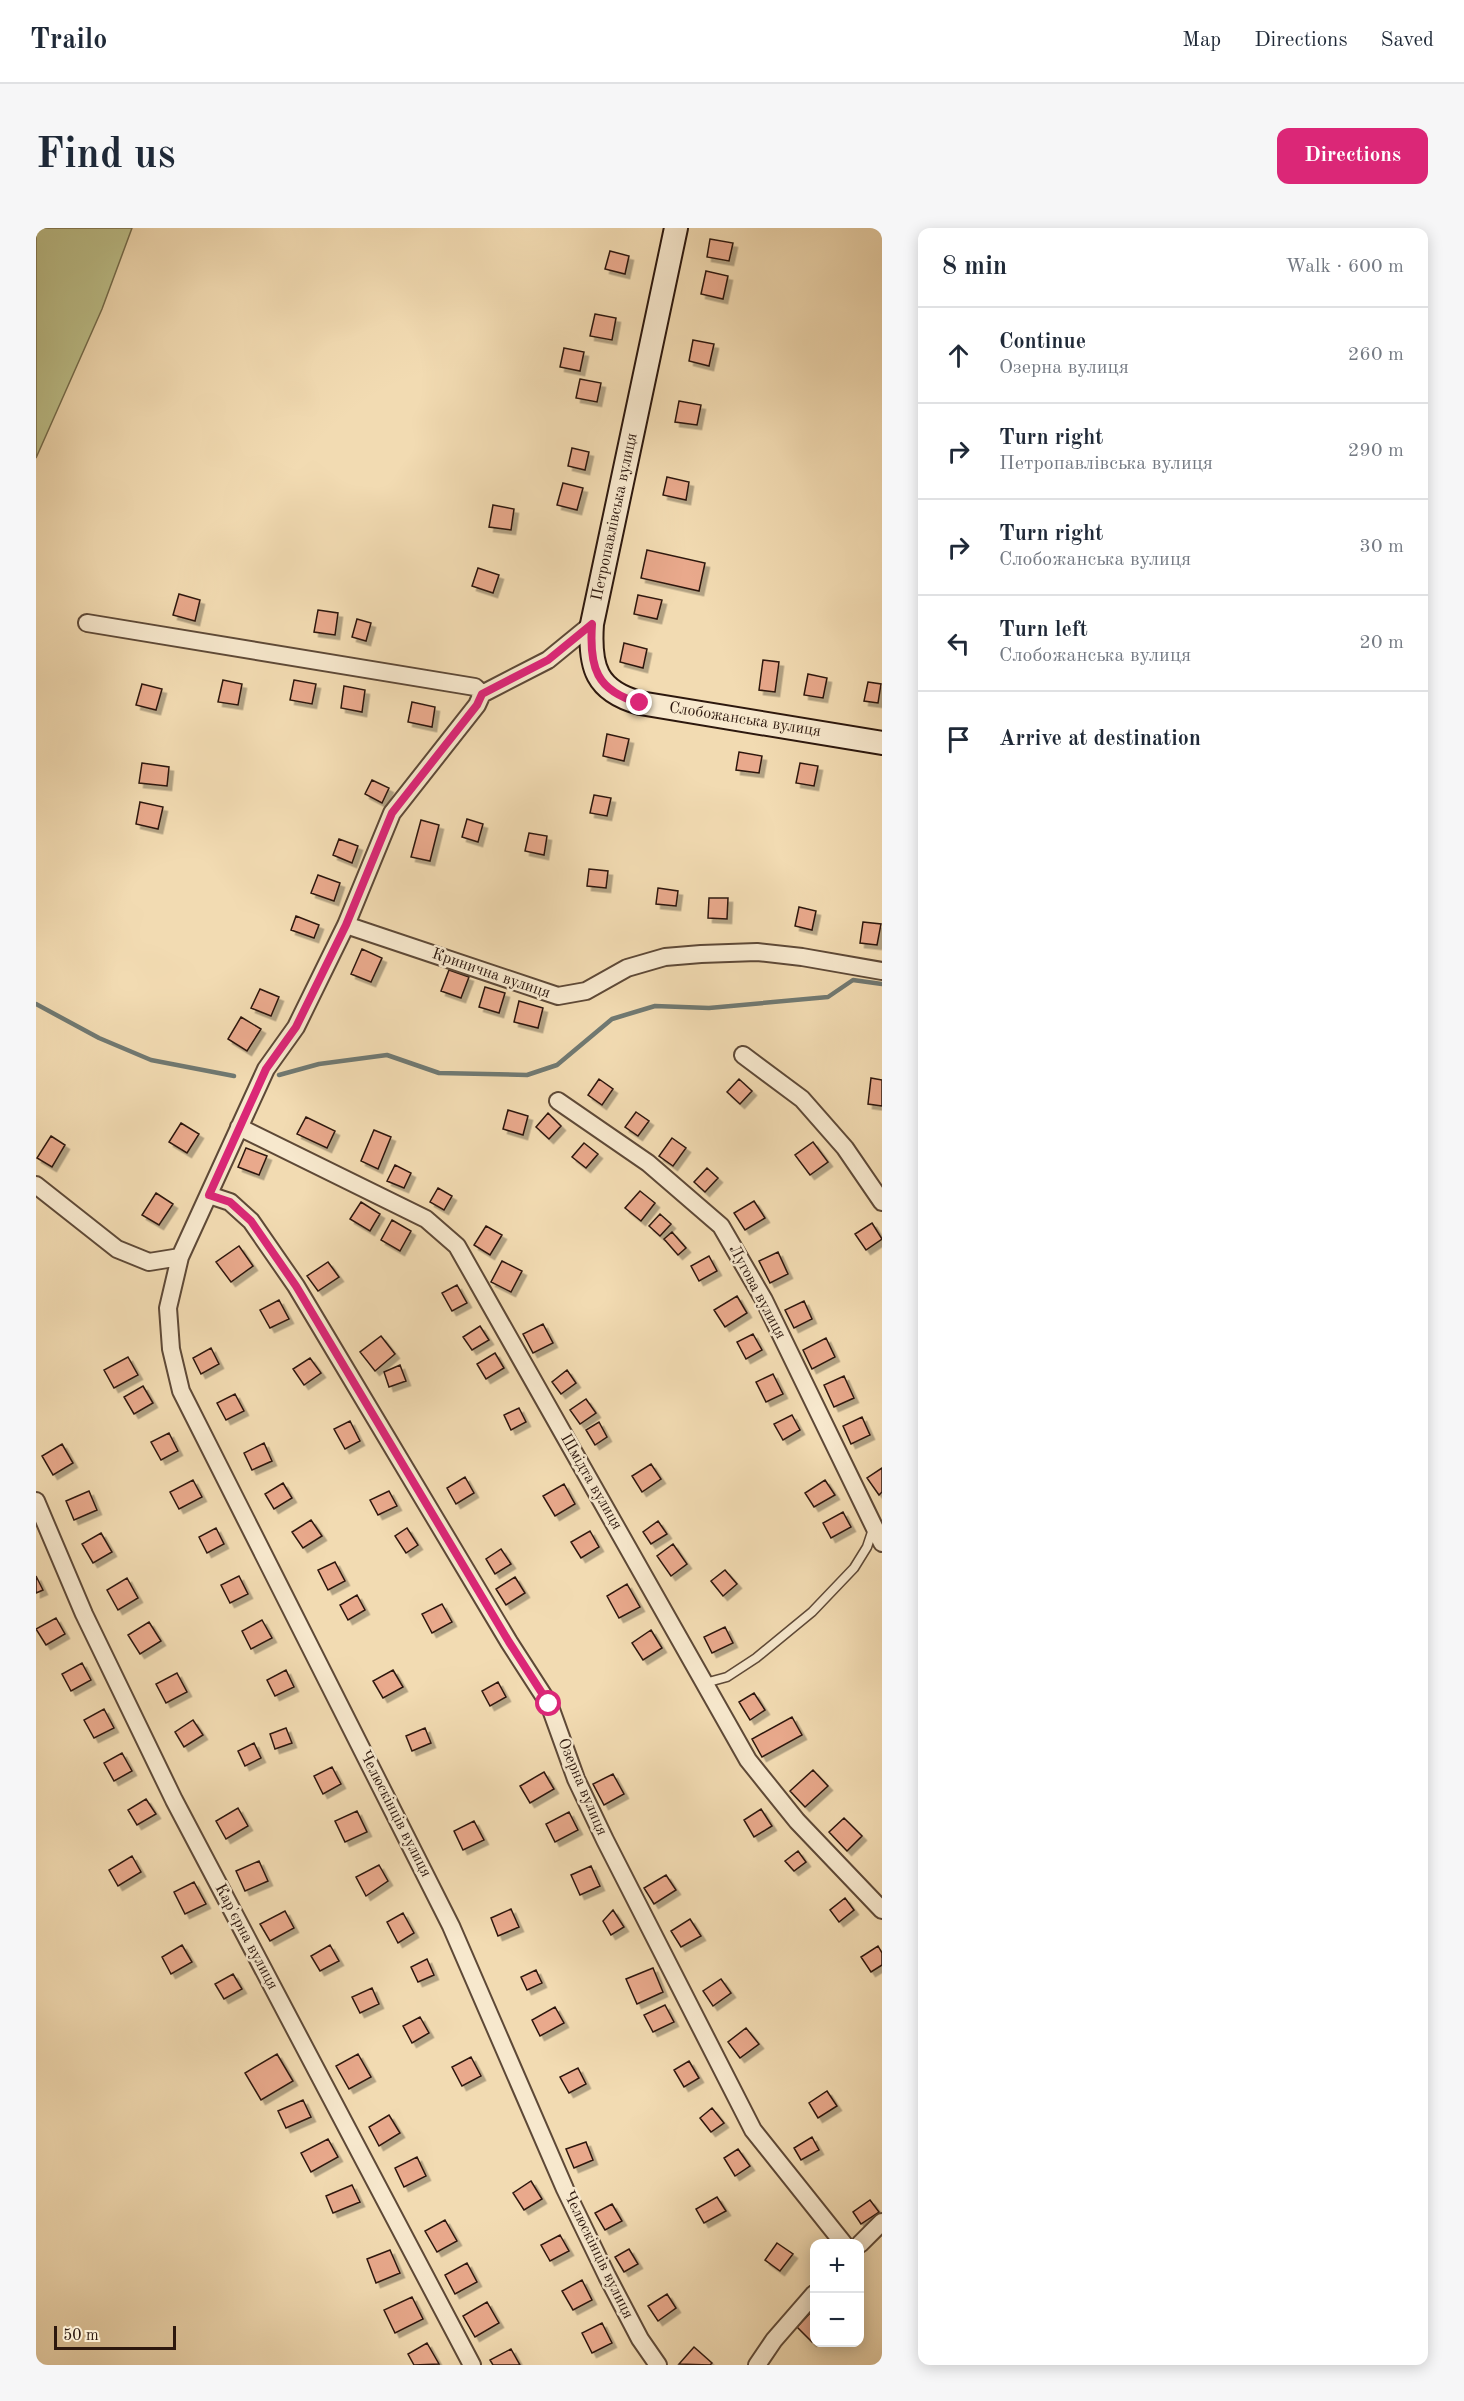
<!DOCTYPE html>
<meta charset="utf-8">
<style>
body{margin:0;font-family:"Old Standard TT",serif;background:#f6f6f7;color:#1f2937}
.controls{position:absolute;right:18px;bottom:18px;display:grid;overflow:hidden;border-radius:12px;box-shadow:0 3px 15px #0003}
.controls button{width:54px;height:54px;display:grid;place-items:center;padding:0;border:0;border-bottom:2px solid #e0e1e3;background:#fff;color:#1f2937;font:30px sans-serif}
.scale{position:absolute;left:18px;bottom:15px;width:122px;box-sizing:border-box;padding-left:6px;border:3px solid #2d180e;border-top:0;font-size:16px;line-height:21px;white-space:nowrap;color:#2d180e;-webkit-text-stroke:4px #f7e8cd;paint-order:stroke}
.stop{position:absolute;width:18px;height:18px;margin:-14px;border:4px solid #db2777;border-radius:50%;background:#fff}
.stop.end{background:#db2777;border-color:#fff;box-shadow:0 2px 6px #0008}
.list{margin:0;padding:0;list-style:none}
h2{display:flex;justify-content:space-between;align-items:center;height:78px;margin:0;padding:0 24px;font-size:26px}
h2 small{font-size:20px;font-weight:400;color:#747a83}
.list li{display:grid;grid-template-columns:39px 1fr auto;gap:18px;align-items:center;box-sizing:border-box;height:96px;padding:0 24px;border-top:2px solid #e0e1e3}
.list b{display:block;font-size:22px;white-space:nowrap}
.list p{margin:0;font-size:20px;white-space:nowrap;color:#747a83}
.list em{font-size:20px;font-style:normal;color:#747a83}
.icon{flex:none;width:33px;height:33px;fill:none;stroke:currentColor;stroke-width:2;stroke-linecap:round;stroke-linejoin:round}
.map{position:relative;flex:none;width:846px;height:2137px;overflow:hidden;border-radius:12px}
header{display:flex;align-items:center;gap:36px;box-sizing:border-box;height:84px;padding:0 30px;background:#fff;border-bottom:2px solid #e0e1e3}
header strong{font-size:28px}
nav{display:flex;gap:33px;margin-inline-start:auto;font-size:21px}
.intro{display:flex;align-items:center;justify-content:space-between;box-sizing:border-box;height:144px;padding:0 36px}
h1{margin:0;font-size:42px}
.button{padding:15px 27px;border-radius:12px;background:#db2777;color:#fff;font-size:21px;font-weight:700}
main{display:flex;gap:36px;padding:0 36px}
aside{flex:1;background:#fff;border-radius:12px;box-shadow:0 3px 15px #0003}
.map>svg:first-child{display:block}
.green{fill:#bdc08a;stroke:#756c4c;stroke-width:1.5}
.lines{fill:none;stroke-linecap:round;stroke-linejoin:round}
.stream{stroke:#707972;stroke-width:4.5}
.building{fill:#e9a98c;stroke:#2d180e;stroke-width:1.5;filter:url(#shadow)}
.lane-casing{stroke:#5e4937;stroke-width:11}
.street-casing{stroke:#5e4937;stroke-width:20}
.secondary-casing{stroke:#2d180e;stroke-width:26}
.lane{stroke:#f7e8cd;stroke-width:8}
.street{stroke:#f7e8cd;stroke-width:16}
.secondary{stroke:#f7e8cd;stroke-width:22}
.route{stroke:#db2777;stroke-width:8}
.labels{text-anchor:middle;dominant-baseline:central;stroke-width:5;stroke-linejoin:round;paint-order:stroke}
.street-label{font-size:16px;fill:#2d180e;stroke:#f7e8cd}
</style>
<header>
<strong>Trailo</strong>
<nav><a>Map</a><a>Directions</a><a>Saved</a></nav>
</header>
<div class="intro"><h1>Find us</h1><a class="button">Directions</a></div>
<main>
<div class="map">
<svg width="846" height="2137" viewBox="0 0 846 2137">
<defs>
<filter id="shadow"><feDropShadow dx="4.5" dy="4.5" stdDeviation="0" flood-color="#0004"/></filter>
</defs>
<rect width="100%" height="100%" fill="#f2dbb2"/>
<filter id="stains"><feTurbulence type="fractalNoise" baseFrequency=".00333" numOctaves="4"/><feColorMatrix values="0 0 0 0 .2 0 0 0 0 .09 0 0 0 0 .02 0 0 0 .5 -.17"/></filter>
<radialGradient id="worn" r=".72"><stop offset=".6" stop-color="#630" stop-opacity="0"/><stop offset="1" stop-color="#630" stop-opacity=".3"/></radialGradient>
<path class="green" d="M0,0H96L66,81L0,230Z"/>
<g class="lines">
<path class="stream" d="M0,776L63,810L115,832L198,848
M243,847L283,836L351,827L403,845L491,847L521,837L576,791L619,778L673,780L792,769L817,752L846,756"/>
</g>
<path class="building" d="M674,11L697,15L693,33L671,29Z
M574,23L593,28L589,46L569,41Z
M670,43L692,48L687,71L665,66Z
M559,86L580,90L576,112L554,108Z
M657,112L678,116L673,138L653,133Z
M528,120L548,124L544,143L524,139Z
M544,151L565,155L561,174L540,170Z
M643,173L665,177L661,197L639,194Z
M536,220L553,224L549,242L532,238Z
M631,249L653,254L650,272L627,267Z
M527,255L547,260L541,282L521,277Z
M457,277L478,281L475,302L453,299Z
M611,322L669,335L663,363L605,350Z
M442,340L463,347L457,365L436,358Z
M143,366L164,372L159,393L137,387Z
M602,367L626,372L621,391L598,386Z
M282,382L302,385L299,407L278,404Z
M321,391L335,395L330,413L316,409Z
M588,415L611,421L607,440L584,434Z
M727,432L743,434L739,464L723,462Z
M772,446L791,450L787,470L768,467Z
M187,452L206,456L202,477L182,474Z
M258,452L280,456L276,476L254,472Z
M832,454L845,456L842,475L828,473Z
M106,456L126,461L120,482L100,477Z
M308,458L329,462L326,484L305,480Z
M376,474L399,479L396,499L372,494Z
M571,506L593,511L588,533L567,528Z
M703,524L726,528L723,545L700,542Z
M106,535L133,539L131,558L103,555Z
M764,535L782,538L778,558L760,555Z
M336,552L353,560L346,575L329,566Z
M558,567L575,570L571,588L554,585Z
M104,574L127,579L122,601L100,596Z
M431,591L447,596L442,614L426,609Z
M385,592L403,597L394,633L375,629Z
M493,605L511,608L508,627L489,623Z
M303,611L322,618L316,635L297,627Z
M553,641L572,643L570,660L551,658Z
M282,647L304,655L298,673L275,665Z
M622,660L642,663L640,678L620,676Z
M673,670H692L691,691L672,690Z
M763,679L780,683L776,702L759,698Z
M260,688L283,697L278,710L255,702Z
M827,694L845,696L841,717L824,715Z
M326,721L346,730L335,754L315,746Z
M413,742L433,749L425,770L405,763Z
M449,759L469,765L463,785L443,779Z
M224,761L243,769L235,788L215,780Z
M483,773L507,780L502,800L478,794Z
M205,789L225,801L211,823L192,811Z
M835,850L846,852V878L832,876Z
M563,851L577,861L566,877L552,867Z
M703,851L716,863L704,876L691,864Z
M472,882L492,888L487,907L467,901Z
M600,884L613,893L602,908L589,899Z
M512,885L525,898L513,911L500,899Z
M270,889L299,903L291,920L261,906Z
M145,895L163,906L151,925L133,914Z
M338,902L355,909L342,941L325,933Z
M15,908L29,917L16,939L1,930Z
M636,910L650,920L637,938L623,928Z
M777,914L792,934L774,947L759,927Z
M548,915L562,926L550,940L536,929Z
M210,920L231,928L223,947L202,939Z
M359,937L375,945L368,960L351,953Z
M671,940L682,950L669,964L658,954Z
M402,960L416,968L408,982L394,974Z
M604,963L619,975L605,993L589,980Z
M120,965L137,976L123,997L106,987Z
M718,973L729,990L709,1002L698,985Z
M325,974L344,986L334,1003L314,991Z
M624,986L635,996L624,1008L613,998Z
M356,992L375,1003L364,1023L345,1012Z
M836,995L846,1011L830,1022L819,1006Z
M450,998L466,1007L454,1027L438,1017Z
M636,1004L650,1020L642,1027L628,1011Z
M203,1018L217,1038L195,1054L180,1034Z
M742,1024L752,1046L734,1055L723,1033Z
M673,1028L681,1043L663,1053L655,1038Z
M466,1033L486,1043L475,1064L455,1054Z
M292,1034L303,1049L282,1063L271,1048Z
M421,1057L431,1075L416,1083L406,1065Z
M701,1068L711,1085L689,1099L678,1082Z
M243,1072L253,1091L234,1100L224,1082Z
M768,1073L776,1091L758,1100L749,1082Z
M507,1096L517,1115L497,1125L487,1106Z
M444,1098L453,1112L436,1122L427,1109Z
M717,1106L726,1122L710,1131L701,1114Z
M345,1108L359,1126L339,1143L324,1124Z
M790,1110L799,1129L776,1141L767,1122Z
M175,1120L183,1136L165,1146L157,1130Z
M459,1125L468,1140L450,1151L441,1136Z
M92,1129L102,1147L78,1160L68,1142Z
M274,1130L285,1145L268,1157L257,1141Z
M364,1137L370,1153L353,1159L348,1144Z
M531,1142L540,1155L525,1166L516,1154Z
M737,1146L747,1166L730,1174L720,1154Z
M808,1148L818,1170L798,1179L788,1157Z
M107,1158L117,1175L98,1186L88,1169Z
M199,1166L208,1183L190,1192L181,1175Z
M550,1171L560,1185L544,1196L534,1182Z
M483,1180L490,1194L475,1202L468,1187Z
M756,1187L764,1202L747,1212L738,1196Z
M826,1189L834,1207L815,1216L807,1198Z
M314,1193L324,1213L309,1221L298,1201Z
M563,1194L571,1209L559,1217L550,1202Z
M133,1205L142,1223L125,1232L115,1214Z
M228,1215L236,1233L216,1242L208,1225Z
M26,1216L37,1235L17,1247L6,1228Z
M615,1236L625,1251L606,1264L596,1248Z
M846,1240V1264L843,1267L831,1250Z
M429,1249L438,1265L420,1276L411,1260Z
M157,1252L166,1269L143,1281L134,1264Z
M789,1252L799,1267L778,1279L769,1265Z
M247,1255L256,1270L238,1281L229,1266Z
M528,1256L539,1276L519,1288L507,1268Z
M53,1263L61,1282L38,1292L30,1273Z
M353,1263L361,1278L342,1287L334,1272Z
M807,1284L815,1299L795,1310L787,1295Z
M275,1292L286,1308L267,1320L256,1304Z
M622,1293L631,1306L615,1316L607,1304Z
M180,1300L188,1316L171,1325L163,1309Z
M371,1300L382,1317L370,1325L359,1308Z
M554,1303L563,1319L545,1330L535,1314Z
M65,1305L76,1324L57,1335L46,1316Z
M637,1316L651,1336L635,1348L621,1328Z
M465,1321L475,1336L459,1346L450,1331Z
M299,1334L309,1353L292,1362L282,1342Z
M689,1342L701,1356L687,1368L675,1353Z
M0,1348L7,1362L0,1365Z
M203,1348L212,1366L194,1375L185,1357Z
M479,1349L489,1365L470,1377L460,1361Z
M91,1350L102,1370L82,1382L71,1362Z
M591,1356L604,1379L583,1390L571,1368Z
M321,1367L329,1382L312,1392L304,1377Z
M406,1376L416,1394L396,1405L386,1386Z
M20,1390L29,1406L10,1417L0,1401Z
M226,1392L236,1410L215,1421L206,1403Z
M113,1394L125,1413L104,1426L92,1407Z
M689,1399L697,1415L676,1425L668,1409Z
M615,1402L626,1420L607,1432L596,1415Z
M46,1435L55,1452L35,1463L26,1446Z
M250,1442L258,1459L239,1468L231,1452Z
M357,1442L367,1459L347,1470L337,1453Z
M141,1445L151,1464L130,1475L120,1456Z
M462,1454L470,1469L454,1478L446,1463Z
M718,1465L729,1482L714,1492L703,1474Z
M68,1481L78,1500L58,1510L48,1492Z
M756,1489L766,1507L726,1529L716,1511Z
M157,1492L167,1507L148,1519L139,1504Z
M250,1500L256,1515L239,1521L234,1506Z
M389,1500L395,1515L376,1523L370,1508Z
M218,1515L225,1530L209,1538L202,1523Z
M86,1525L96,1543L78,1553L68,1535Z
M296,1539L305,1556L287,1566L278,1548Z
M777,1542L792,1558L769,1579L754,1563Z
M508,1544L518,1561L494,1575L484,1558Z
M577,1546L588,1566L568,1577L557,1556Z
M110,1571L120,1586L101,1597L92,1582Z
M202,1580L212,1598L190,1611L180,1593Z
M725,1581L736,1598L718,1609L708,1592Z
M321,1583L331,1604L309,1614L299,1593Z
M533,1584L542,1602L519,1614L510,1596Z
M808,1590L826,1608L811,1623L793,1604Z
M438,1593L448,1612L427,1622L418,1603Z
M762,1623L770,1634L758,1643L749,1633Z
M96,1628L105,1644L82,1658L73,1642Z
M223,1633L232,1653L209,1663L200,1643Z
M343,1637L352,1653L330,1668L320,1649Z
M555,1638L564,1658L544,1667L535,1647Z
M630,1647L640,1662L618,1676L608,1660Z
M158,1654L170,1676L149,1686L138,1664Z
M809,1670L818,1682L803,1694L794,1682Z
M475,1681L483,1699L462,1708L455,1690Z
M577,1682L588,1699L575,1707L567,1693Z
M249,1683L258,1700L234,1713L224,1696Z
M367,1685L378,1705L362,1715L351,1694Z
M654,1691L665,1708L645,1719L635,1703Z
M146,1717L156,1734L135,1746L126,1729Z
M294,1717L303,1733L284,1743L275,1728Z
M842,1718L846,1725V1737L835,1744L825,1729Z
M391,1731L398,1747L382,1754L375,1739Z
M617,1740L627,1764L601,1776L590,1751Z
M500,1742L506,1755L491,1762L485,1749Z
M197,1746L206,1761L188,1771L179,1756Z
M685,1751L695,1765L677,1778L667,1763Z
M336,1760L343,1776L324,1785L316,1769Z
M629,1777L638,1794L617,1804L608,1787Z
M519,1779L528,1795L504,1808L496,1792Z
M384,1789L393,1805L376,1815L367,1798Z
M710,1800L723,1816L704,1830L692,1814Z
M241,1826L257,1853L225,1872L209,1845Z
M322,1826L335,1849L313,1861L300,1838Z
M435,1829L445,1848L426,1858L416,1839Z
M653,1833L663,1850L648,1859L638,1842Z
M542,1840L550,1856L533,1865L524,1849Z
M791,1863L801,1878L782,1890L773,1875Z
M267,1872L275,1889L250,1900L242,1883Z
M676,1880L688,1895L675,1904L664,1890Z
M353,1887L364,1905L343,1918L333,1899Z
M776,1909L783,1922L765,1932L758,1920Z
M292,1911L302,1929L275,1944L265,1925Z
M550,1914L557,1932L538,1940L530,1921Z
M702,1921L714,1938L699,1948L688,1930Z
M381,1929L390,1948L368,1959L359,1940Z
M495,1953L506,1971L488,1982L477,1965Z
M316,1957L324,1974L297,1985L290,1968Z
M681,1969L690,1983L668,1995L660,1981Z
M834,1972L843,1984L825,1996L817,1984Z
M576,1976L586,1993L569,2002L559,1985Z
M409,1992L421,2013L401,2024L389,2003Z
M524,2007L533,2023L514,2033L505,2017Z
M741,2015L757,2026L744,2043L729,2032Z
M593,2021L602,2036L588,2044L579,2029Z
M354,2022L364,2045L340,2055L331,2031Z
M431,2035L441,2054L419,2066L409,2047Z
M546,2052L556,2072L537,2082L526,2063Z
M631,2066L640,2080L622,2093L612,2078Z
M376,2069L387,2091L359,2105L348,2082Z
M451,2074L463,2095L439,2109L427,2088Z
M778,2081V2112L776,2114L761,2099Z
M566,2095L576,2115L556,2125L546,2105Z
M391,2115L403,2136L378,2137L372,2126Z
M658,2119L676,2135L674,2137L643,2136Z
M475,2121L484,2137H457L454,2132Z"/>
<g class="lines">
<defs>
<path id="lane" d="M669,1455L691,1449L720,1430L776,1384L818,1340L831,1319L837,1301"/>
<path id="street" d="M51,395L439,459L446,466
M556,396L512,432L446,466L441,477L356,585L310,697L260,799L230,841L144,1029L132,1080L135,1121L145,1163L415,1698L529,1961L571,2048L604,2111L622,2137
M310,697L522,768L550,763L591,740L629,729L665,726L721,724L766,729L846,743
M707,827L766,871L809,920L846,974
M522,873L612,935L685,998L728,1072L846,1315
M203,899L390,991L421,1018L712,1532L761,1593L846,1682
M0,957L81,1021L113,1034L144,1029
M173,967L194,974L215,993L260,1058L473,1414L513,1476L540,1551L569,1612L717,1902L808,2016
M0,1273L48,1386L138,1572L436,2137
M824,2016L846,1994
M721,2137L738,2112L778,2066"/>
<path id="secondary" d="M640,0L556,396C553,439 560,463 604,475L846,515"/>
</defs>
<use href="#lane" class="lane-casing"/>
<use href="#street" class="street-casing"/>
<use href="#secondary" class="secondary-casing"/>
<use href="#lane" class="lane"/>
<use href="#street" class="street"/>
<use href="#secondary" class="secondary"/>
</g>
<g class="lines">
<path class="route" d="M513,1476L473,1414L260,1058L215,993L194,974L173,967L230,841L260,799L310,697L356,585L441,477L446,466L512,432L556,396C553,439 560,463 604,475"/>
</g>
<g class="labels">
<g class="street-label">
<text transform="translate(579 289) rotate(-78)">Петропавлівська вулиця</text>
<text transform="translate(709 492) rotate(9)">Слобожанська вулиця</text>
<text transform="translate(455 746) rotate(19)">Кринична вулиця</text>
<text transform="translate(721 1064) rotate(62)">Лугова вулиця</text>
<text transform="translate(555 1254) rotate(60)">Шмідта вулиця</text>
<text transform="translate(546 1559) rotate(67)">Озерна вулиця</text>
<text transform="translate(359 1586) rotate(63)">Челюскінців вулиця</text>
<text transform="translate(210 1709) rotate(62)">Кар'єрна вулиця</text>
<text transform="translate(562 2027) rotate(64)">Челюскінців вулиця</text>
</g>
</g>
<rect width="100%" height="100%" filter="url(#stains)"/>
<rect width="100%" height="100%" fill="url(#worn)"/>
</svg>
<div class="controls">
<button>+</button>
<button>−</button>
</div>
<div class="scale">50 m</div>
<div class="stop" style="left:513px;top:1476px"></div>
<div class="stop end" style="left:604px;top:475px"></div>
</div>
<aside>
<h2>8 min<small>Walk · 600 m</small></h2>
<ul class="list">
<li><svg class="icon" aria-label="ahead" viewBox="0 0 24 24"><path d="M12 20V5M6 11l6-6 6 6"/></svg><div><b>Continue</b><p>Озерна вулиця</p></div><em>260 m</em></li>
<li><svg class="icon" aria-label="right" viewBox="0 0 24 24"><path d="M7 20v-9h11M14 6l5 5-5 5"/></svg><div><b>Turn right</b><p>Петропавлівська вулиця</p></div><em>290 m</em></li>
<li><svg class="icon" aria-label="right" viewBox="0 0 24 24"><path d="M7 20v-9h11M14 6l5 5-5 5"/></svg><div><b>Turn right</b><p>Слобожанська вулиця</p></div><em>30 m</em></li>
<li><svg class="icon" aria-label="left" viewBox="0 0 24 24"><path d="M17 20v-9H6M10 6l-5 5 5 5"/></svg><div><b>Turn left</b><p>Слобожанська вулиця</p></div><em>20 m</em></li>
<li><svg class="icon" aria-label="arrive" viewBox="0 0 24 24"><path d="M6 21V4h12l-3 4 3 4H6"/></svg><div><b>Arrive at destination</b></div></li>
</ul>
</aside>
</main>
